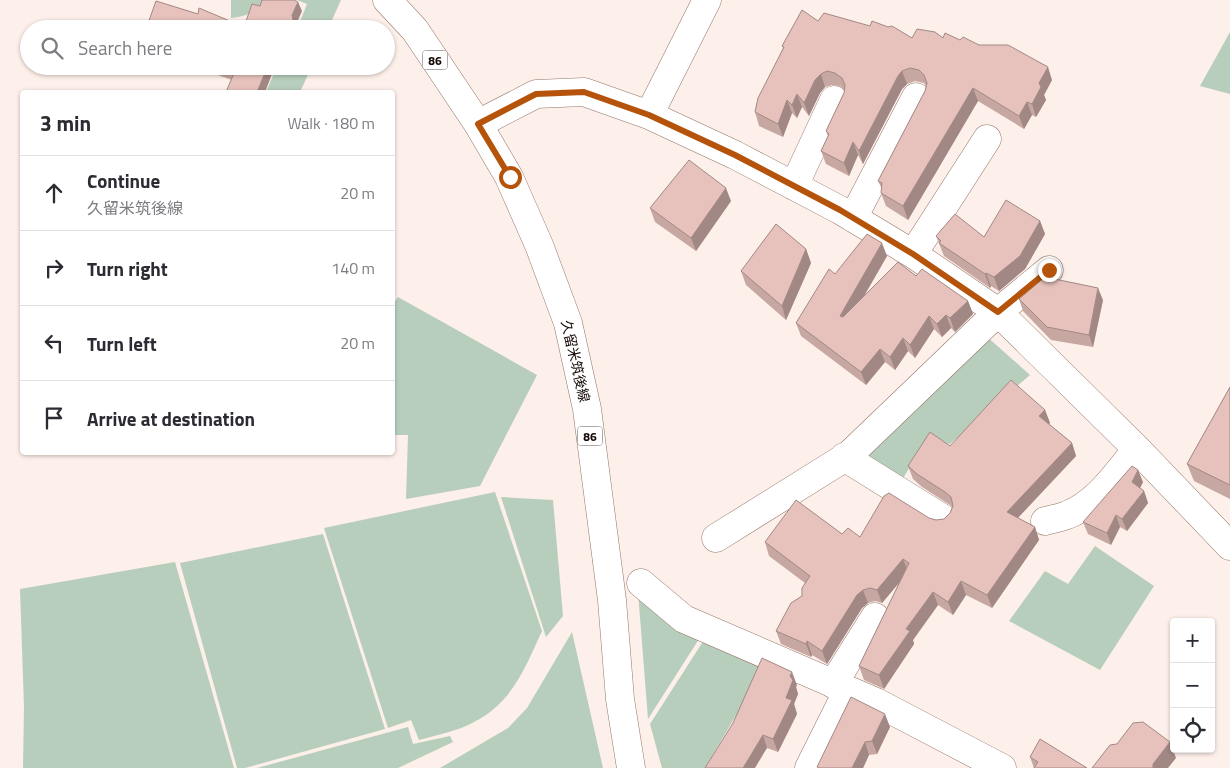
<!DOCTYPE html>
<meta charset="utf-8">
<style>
body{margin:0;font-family:"Titillium Web","Noto Sans JP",sans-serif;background:#f7f7f7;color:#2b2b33}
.controls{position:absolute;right:15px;bottom:15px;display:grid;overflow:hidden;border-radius:5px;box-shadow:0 1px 4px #0004}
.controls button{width:45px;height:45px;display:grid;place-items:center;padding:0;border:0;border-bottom:1px solid #e1e1e2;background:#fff;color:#2b2b33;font:25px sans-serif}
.stop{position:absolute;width:15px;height:15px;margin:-11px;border:4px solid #b45309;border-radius:50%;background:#fff}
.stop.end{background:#b45309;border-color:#fff;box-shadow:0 1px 5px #0008}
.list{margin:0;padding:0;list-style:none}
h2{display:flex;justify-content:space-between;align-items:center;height:65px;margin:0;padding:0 20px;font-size:21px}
h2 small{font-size:16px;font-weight:400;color:#7c7c81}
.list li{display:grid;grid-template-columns:32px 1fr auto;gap:15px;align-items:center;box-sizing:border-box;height:75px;padding:0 20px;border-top:1px solid #e1e1e2}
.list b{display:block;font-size:19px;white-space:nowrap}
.list p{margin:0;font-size:16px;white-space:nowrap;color:#7c7c81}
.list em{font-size:16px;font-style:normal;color:#7c7c81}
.icon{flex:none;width:28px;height:28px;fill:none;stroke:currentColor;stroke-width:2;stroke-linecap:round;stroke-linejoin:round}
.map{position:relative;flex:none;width:1230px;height:768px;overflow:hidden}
.search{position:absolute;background:#fff;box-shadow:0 1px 4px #0004;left:20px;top:20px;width:375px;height:55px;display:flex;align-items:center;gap:12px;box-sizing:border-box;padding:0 18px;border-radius:28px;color:#7c7c81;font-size:19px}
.panel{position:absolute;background:#fff;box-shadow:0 1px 4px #0004;left:20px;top:90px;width:375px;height:365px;border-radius:5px}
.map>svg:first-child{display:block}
.green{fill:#b8cebc}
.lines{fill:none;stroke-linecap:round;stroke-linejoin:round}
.minor-casing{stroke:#947669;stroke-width:29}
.major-casing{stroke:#947669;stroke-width:29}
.minor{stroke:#fff;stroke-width:28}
.major{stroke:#fff;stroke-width:28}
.wall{fill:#c7a7a2}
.shaded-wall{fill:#a28884}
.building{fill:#e7c2bc;stroke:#a28884}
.route{stroke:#b45309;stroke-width:6}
.labels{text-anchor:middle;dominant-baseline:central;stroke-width:4;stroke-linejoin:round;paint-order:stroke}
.shield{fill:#fff;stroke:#5a5350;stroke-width:1}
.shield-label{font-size:12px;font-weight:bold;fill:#140905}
.street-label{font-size:14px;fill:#140905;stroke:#fff}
</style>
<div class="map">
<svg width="1230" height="768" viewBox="0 0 1230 768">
<rect width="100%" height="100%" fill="#fdefe9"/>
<path class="green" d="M231,0H264C256,13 246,16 231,18Z
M297,0H341L328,29H299V24L307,4Z
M1230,32V94L1200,86Z
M277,66H312L300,92H266Z
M398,297L537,375L480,486L406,499L408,435H392V305Z
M985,335L1030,375L950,444L926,441L900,483L859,459Z
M495,492L542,631C525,668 512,703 474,722C458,731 437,735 419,740L411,720L388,728L324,528Z
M501,497L553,500L563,616L546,637Z
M323,534L385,729L245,768H237L180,563Z
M1095,546L1154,586L1100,670L1009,621L1045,571L1068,584Z
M175,562L234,768H23L24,707L20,589Z
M638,592L699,639L648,719Z
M572,632L603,768H440L508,728L527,708Z
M704,640L766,664L705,768H662L650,724Z
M408,727L413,744L450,736L453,742L398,768H257Z"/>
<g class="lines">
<defs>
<path id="minor" d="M649,115L707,0
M478,124L536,94L584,92L649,115L735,155L840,210L913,254L998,312L1137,449L1230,546
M794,186L834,100
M853,218L916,97
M913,254L987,139
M844,457L942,518
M1045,521C1052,519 1060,518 1067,515C1097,504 1117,473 1137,449
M716,538L849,455L998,312L1049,270
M641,583L684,619L876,702L1002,768
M833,684L875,617
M809,768L848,690"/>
<path id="major" d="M387,0L415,30L478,124L509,177L539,245L568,323L587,409L612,600L620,699L631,768"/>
</defs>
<use href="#minor" class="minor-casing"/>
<use href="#major" class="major-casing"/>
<use href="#minor" class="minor"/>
<use href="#major" class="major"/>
</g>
<path class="wall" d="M818,21L912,38H943L960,40L979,45L1052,80L1044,95L1046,100L1036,117L1032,115L1024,129L978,101L908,220L886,206L881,193L882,189L878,181L925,91L926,86L924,83L915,81L907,84L902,89L863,164L858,155L849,176L826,164L821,151L828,136L826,131L844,93V89L840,86L832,85L825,87L820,93L809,116L802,107L797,118L792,113L783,137L759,126L755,112L783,48L782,46Z
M193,66H275L265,92Z
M731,201L696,251L655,222L650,208Z
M1040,221L1045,234L1025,269L999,291L991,286L990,288L944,256L936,236L984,237Z
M806,249L811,263L786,320L746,285L741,271Z
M887,256L864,296L916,276L968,301L973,314L955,332L951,328L942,337L934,329L915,358L908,351L895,370L885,362L866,385L801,336L796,323L835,274Z
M1019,299L1103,300L1093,347L1051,340L1023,311Z
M1230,387V499L1194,481L1187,464Z
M1045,410L1050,423L1049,424L1072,443L1076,456L1018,518L1035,527L1039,540L992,608L966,595L953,615L938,605L913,640L914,644L884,689L864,680L859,666L900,582L882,603L875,601L868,603L862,608L827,664L812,655L811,657L781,644L776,631L802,596L805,583L769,556L765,542L842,534L860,537L929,518L936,520L944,519L950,513L952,507L950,505L922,487L913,479L908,466L950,446Z
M1143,482L1140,488L1144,491L1148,503L1127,531L1120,527L1111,545L1088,534L1083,522Z
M797,685L796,687L798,694L794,704L797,714L778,752L767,748L705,768Z
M890,727L877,754L869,755L863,768H818L817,767Z
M1030,757L1087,768H1034Z"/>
<path class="shaded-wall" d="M298,2L302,11L296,25V29H292V15Z
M268,66H275L265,92H257Z
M1048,67L1052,80L1044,95L1046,100L1036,117L1032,104L1039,83Z
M902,71L907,84L902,89L863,164L859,151L898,76Z
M821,74L825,87L820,93L809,116L804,103L815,80Z
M973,88L978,101L908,220L903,206Z
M797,94L802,107L797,118L792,105Z
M787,100L792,113L783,137L778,124Z
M1027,102L1032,115L1024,129L1019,116Z
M853,142L858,155L849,176L844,163Z
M726,188L731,201L696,251L691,238Z
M1040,221L1045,234L1025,269L999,291L994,277Z
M882,243L887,256L845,329L840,316Z
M806,249L811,263L786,320L782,306Z
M986,273L991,286L990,288L985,274Z
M1098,288L1103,300L1093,347L1089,335Z
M968,301L973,314L955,332L950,318Z
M946,315L951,328L942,337L937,324Z
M929,316L934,329L915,358L910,345Z
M903,338L908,351L895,370L890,357Z
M880,349L885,362L866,385L861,372Z
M1045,410L1050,423L1044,429L1039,416Z
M1072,443L1076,456L1011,525L1007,512Z
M1138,470L1143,482L1137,494L1132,482Z
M1144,491L1148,503L1127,531L1122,519Z
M1116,515L1120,527L1111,545L1107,533Z
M1035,527L1039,540L992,608L987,595Z
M903,559L908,572L882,603L877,590Z
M961,581L966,595L953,615L948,602Z
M863,590L868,603L862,608L827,664L822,651L857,595Z
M933,592L938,605L913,640L914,644L884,689L879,675L906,629Z
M807,641L812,655L811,657L806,644Z
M792,672L797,685L796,687L798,694L794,704L797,714L778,752L773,739L786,698L790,676Z
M885,714L890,727L877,754L872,741Z
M763,735L767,748L755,768H743Z
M865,742L869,755L863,768H852Z
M1170,742L1176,758L1168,768H1153V764Z"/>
<path class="building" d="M262,0H294L298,2L292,15L294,25L292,29H146L156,1L198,14L199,8L244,27L252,4L260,6Z
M802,10L818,21L824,13L870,26L872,21L888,27L892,26L912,38L917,29L935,32L943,38L945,33L960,40L963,37L979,45H1008L1048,67L1039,83L1041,87L1032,104L1027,102L1019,116L973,88L903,206L881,193L882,183L878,181L925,91L927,83L924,75L919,70L910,68L902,71L898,76L859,151L853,142L844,163L821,151L829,134L826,131L844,93L845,85L842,78L835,73L827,71L821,74L815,80L804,103L797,94L792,105L787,100L778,124L755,112L758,98L784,47L782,46Z
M217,66H268L257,92H226L234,73Z
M689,160L726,188L691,238L650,208Z
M1006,200L1040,221L1020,256L994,277L986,273L985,274L939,243L941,241L936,236L955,214L984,237Z
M776,224L806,249L782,306L741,271Z
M867,234L882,243L840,316L843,317L898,262L916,276L922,269L968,301L950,318L946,315L937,324L929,316L910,345L903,338L890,357L880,349L861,372L796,323L829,269L835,274Z
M1045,277L1098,288L1089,335L1047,327L1019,299Z
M1011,380L1045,410L1039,416L1072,443L1007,512L1035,527L987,595L961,581L948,602L933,592L906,629L910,631L879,675L859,666L909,563L903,559L877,590L870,588L863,590L857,595L822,651L807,641L806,644L776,631L791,603L802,596V588L810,576L765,542L796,500L842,534L848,528L860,537L884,496L889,493L929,518L936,520L944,519L950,513L953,506L951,497L945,492L917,474L908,466L930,432L950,446Z
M1230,387V485L1187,464Z
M1132,466L1138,470L1132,482L1144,491L1122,519L1116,515L1107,533L1083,522Z
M762,658L792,672L790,676L793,680L786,698L792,700L773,739L763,735L743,768H705L733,723Z
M851,697L885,714L872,741L865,742L852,768H819L817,767Z
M1143,722L1170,742L1153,764V768H1092L1110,745L1117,744L1133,723Z
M1040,739L1087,768H1034L1038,762L1030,757Z"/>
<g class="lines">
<path class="route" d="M510,177L478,124L536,94L584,92L649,115L735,155L840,210L913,254L998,312L1049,270"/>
</g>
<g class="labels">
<g class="shield">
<rect x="422.5" y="50.5" width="25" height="19" rx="4"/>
<rect x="577.5" y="426.5" width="25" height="19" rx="4"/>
</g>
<g class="shield-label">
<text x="435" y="60">86</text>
<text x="590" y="436">86</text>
</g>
<g class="street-label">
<text transform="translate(576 361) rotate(77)">久留米筑後線</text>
</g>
</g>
</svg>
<div class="controls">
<button>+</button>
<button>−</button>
<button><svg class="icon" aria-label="locate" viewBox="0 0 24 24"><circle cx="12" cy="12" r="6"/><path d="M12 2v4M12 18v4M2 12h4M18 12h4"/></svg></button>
</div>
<div class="stop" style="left:510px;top:177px"></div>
<div class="stop end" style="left:1049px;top:270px"></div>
<div class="search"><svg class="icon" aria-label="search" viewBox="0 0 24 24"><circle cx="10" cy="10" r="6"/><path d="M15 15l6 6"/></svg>Search here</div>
<section class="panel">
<h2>3 min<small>Walk · 180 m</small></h2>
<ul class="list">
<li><svg class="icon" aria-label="ahead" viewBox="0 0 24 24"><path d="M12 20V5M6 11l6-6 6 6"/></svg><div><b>Continue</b><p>久留米筑後線</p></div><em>20 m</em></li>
<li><svg class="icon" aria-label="right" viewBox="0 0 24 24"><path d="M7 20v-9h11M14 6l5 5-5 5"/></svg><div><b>Turn right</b></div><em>140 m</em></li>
<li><svg class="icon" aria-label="left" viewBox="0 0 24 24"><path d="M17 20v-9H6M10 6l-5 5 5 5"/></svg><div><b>Turn left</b></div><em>20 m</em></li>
<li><svg class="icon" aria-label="arrive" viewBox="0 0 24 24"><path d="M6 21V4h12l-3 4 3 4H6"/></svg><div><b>Arrive at destination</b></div></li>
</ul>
</section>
</div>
